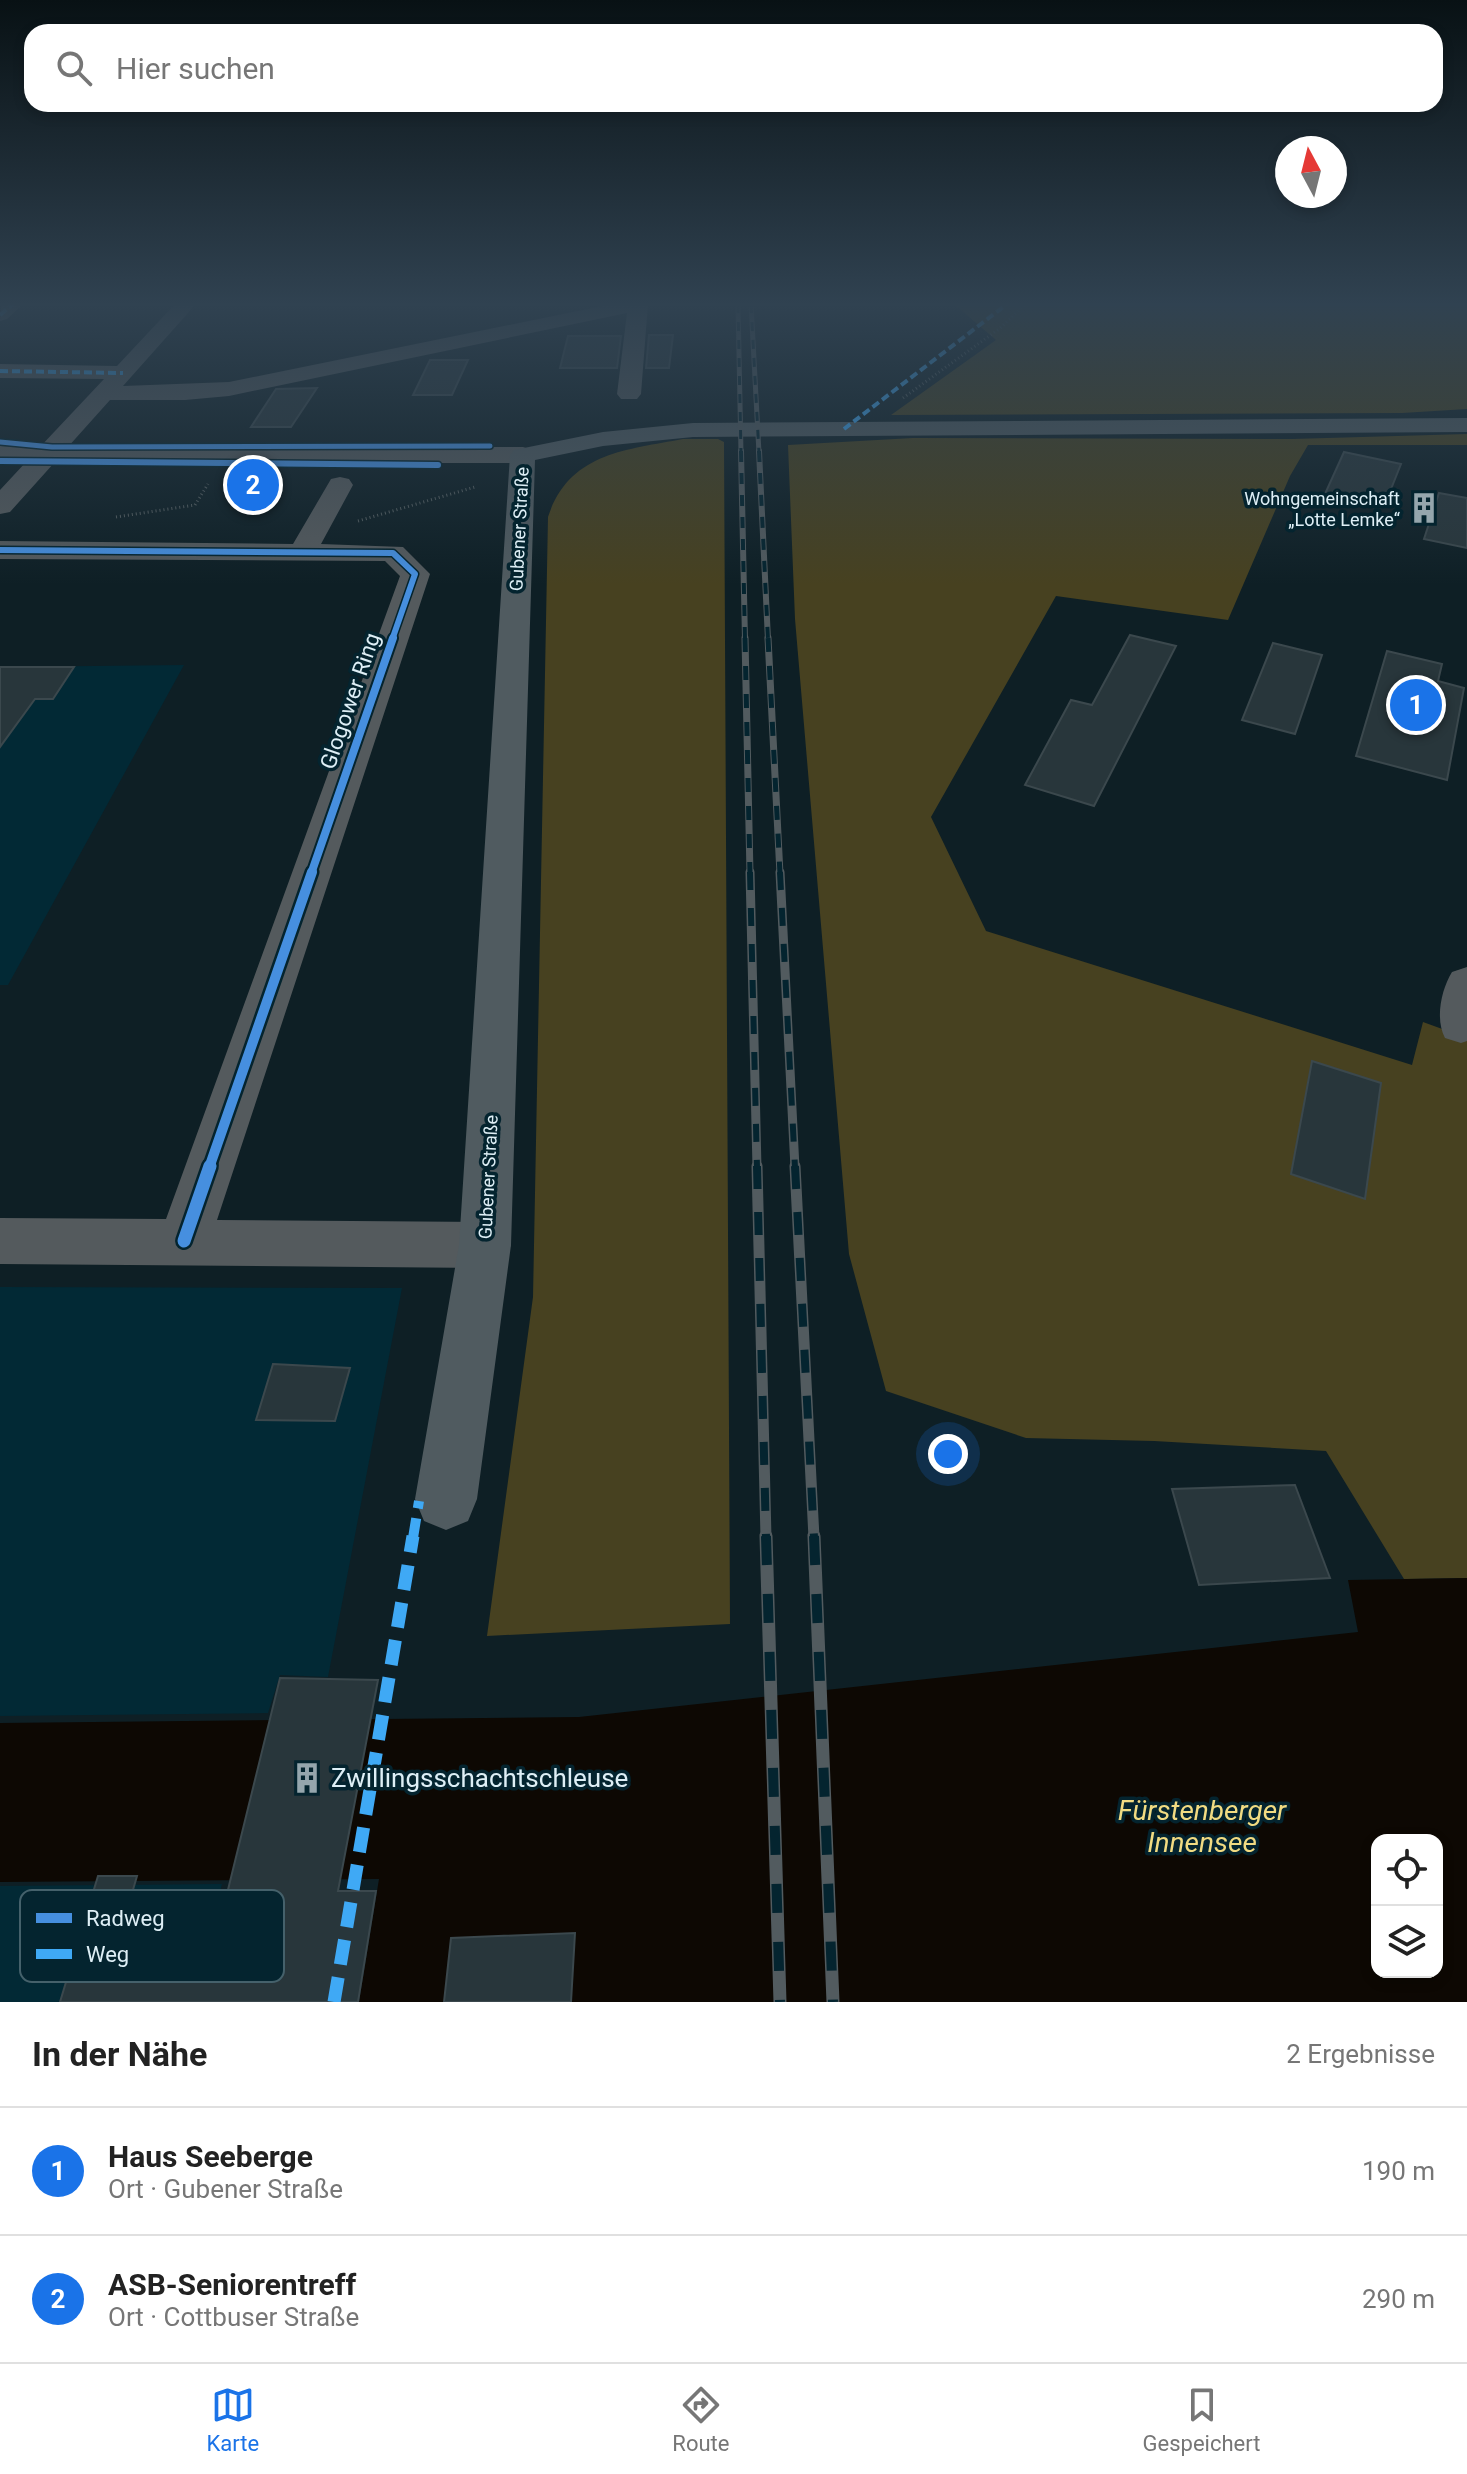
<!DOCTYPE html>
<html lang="de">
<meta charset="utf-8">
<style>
body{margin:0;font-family:Roboto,sans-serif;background:#f2f2f2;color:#222}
.controls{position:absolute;right:24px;bottom:24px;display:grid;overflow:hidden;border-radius:16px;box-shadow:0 4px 12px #0003}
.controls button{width:72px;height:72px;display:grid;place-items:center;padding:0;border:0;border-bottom:2px solid #e0e0e0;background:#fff;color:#222;font:40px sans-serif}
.compass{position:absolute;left:1275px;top:136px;width:72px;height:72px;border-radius:50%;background:#fff;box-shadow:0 4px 12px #0003;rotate:353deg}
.you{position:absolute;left:948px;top:1454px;width:28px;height:28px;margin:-20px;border:6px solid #fff;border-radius:50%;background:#1a73e8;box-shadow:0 0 0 12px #1a73e833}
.badge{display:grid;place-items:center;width:52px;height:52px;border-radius:50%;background:#1a73e8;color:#fff;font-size:26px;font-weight:700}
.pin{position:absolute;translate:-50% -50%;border:4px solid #fff;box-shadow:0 2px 8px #0006}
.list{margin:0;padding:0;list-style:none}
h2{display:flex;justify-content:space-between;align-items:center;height:104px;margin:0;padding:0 32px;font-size:34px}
h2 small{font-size:26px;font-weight:400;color:#767676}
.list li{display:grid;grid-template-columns:52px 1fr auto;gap:24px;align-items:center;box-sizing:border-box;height:128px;padding:0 32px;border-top:2px solid #e0e0e0}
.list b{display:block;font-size:30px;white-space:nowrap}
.list p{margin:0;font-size:26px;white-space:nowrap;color:#767676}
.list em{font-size:26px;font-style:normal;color:#767676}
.icon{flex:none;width:44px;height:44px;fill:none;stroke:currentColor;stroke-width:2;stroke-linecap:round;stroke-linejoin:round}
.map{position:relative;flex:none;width:1467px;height:2002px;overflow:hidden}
.search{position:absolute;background:#fff;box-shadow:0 4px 12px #0003;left:24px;right:24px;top:24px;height:88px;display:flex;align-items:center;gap:20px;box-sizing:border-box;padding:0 28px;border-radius:24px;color:#767676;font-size:30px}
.sheet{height:360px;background:#fff}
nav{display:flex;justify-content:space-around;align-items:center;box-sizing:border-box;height:112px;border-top:2px solid #e0e0e0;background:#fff;font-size:22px;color:#767676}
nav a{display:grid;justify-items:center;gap:4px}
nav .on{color:#1a73e8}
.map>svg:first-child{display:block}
.built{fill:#022935}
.green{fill:#474120}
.water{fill:#0d0803;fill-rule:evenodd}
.building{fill:#28363b;stroke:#3b484d;stroke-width:2}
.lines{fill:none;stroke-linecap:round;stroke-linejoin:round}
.path{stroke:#555e60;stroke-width:3;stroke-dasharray:1 3;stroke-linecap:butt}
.minor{fill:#545a5d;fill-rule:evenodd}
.major{fill:#505b60;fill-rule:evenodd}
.rail-far5-casing{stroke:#525b5f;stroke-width:5}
.rail-far4-casing{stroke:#525b5f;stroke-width:6}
.rail-far3-casing{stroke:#525b5f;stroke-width:7}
.rail-far2-casing{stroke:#525b5f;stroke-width:9}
.rail-far1-casing{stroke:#525b5f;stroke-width:11}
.rail-casing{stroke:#525b5f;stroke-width:13}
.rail-far5{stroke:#04242f;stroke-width:3;stroke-dasharray:9;stroke-linecap:butt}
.rail-far4{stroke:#04242f;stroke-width:4;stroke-dasharray:11;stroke-linecap:butt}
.rail-far3{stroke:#04242f;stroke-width:5;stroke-dasharray:14;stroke-linecap:butt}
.rail-far2{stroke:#04242f;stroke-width:6;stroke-dasharray:18;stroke-linecap:butt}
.rail-far1{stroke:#04242f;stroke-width:8;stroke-dasharray:23;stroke-linecap:butt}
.rail{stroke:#04242f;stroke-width:10;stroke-dasharray:29;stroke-linecap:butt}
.quiet-far2{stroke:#3fa9f5;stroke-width:4;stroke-dasharray:8 4;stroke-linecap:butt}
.quiet-far1{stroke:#3fa9f5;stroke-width:10;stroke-dasharray:20 10;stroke-linecap:butt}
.quiet{stroke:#3fa9f5;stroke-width:13;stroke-dasharray:25 13;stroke-linecap:butt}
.cycleway-far4-casing{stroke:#04242f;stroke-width:8}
.cycleway-far3-casing{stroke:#04242f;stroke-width:9}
.cycleway-far2-casing{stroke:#04242f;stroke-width:12}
.cycleway-far1-casing{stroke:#04242f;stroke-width:15}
.cycleway-casing{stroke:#04242f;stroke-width:18}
.cycleway-far4{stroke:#468fdf;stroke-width:5}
.cycleway-far3{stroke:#468fdf;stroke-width:6}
.cycleway-far2{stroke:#468fdf;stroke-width:8}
.cycleway-far1{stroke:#468fdf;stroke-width:10}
.cycleway{stroke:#468fdf;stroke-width:13}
.labels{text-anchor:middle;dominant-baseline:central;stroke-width:7;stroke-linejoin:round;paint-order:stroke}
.far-poi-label{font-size:18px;fill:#deeff6;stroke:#04242f;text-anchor:end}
.far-street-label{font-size:18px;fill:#deeff6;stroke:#04242f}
.street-label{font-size:22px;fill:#deeff6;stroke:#04242f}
.near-poi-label{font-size:26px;fill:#deeff6;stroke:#04242f;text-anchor:start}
.near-water-label{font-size:28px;font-style:italic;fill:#f1db82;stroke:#04242f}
.key{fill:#04242f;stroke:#45616b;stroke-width:2}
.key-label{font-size:22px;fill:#deeff6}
</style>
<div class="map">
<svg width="1467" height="2002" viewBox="0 0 1467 2002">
<rect width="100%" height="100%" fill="#0e1f25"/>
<path class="built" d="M184,665L8,985H0V667Z
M0,1287L402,1288L328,1677L280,1675L268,1713L0,1716Z
M222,1884L193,2002H0V1886Z"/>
<path class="green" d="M954,304H1467V409L1402,413L891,415L996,340Z
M1467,434V445H1308L1290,476L1228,620L1056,596L931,817L986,931L1412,1065L1423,1022L1467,1038V1578L1404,1579L1326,1451L1154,1441L1026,1438L886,1391L849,1254L795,619L788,445L913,438L1292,439Z
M683,439H718L724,442L730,1624L487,1636L533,1297L548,517C569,453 625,450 683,439Z"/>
<path class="water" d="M1467,1578V2002H359L379,1879L0,1882V1723L579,1717L1358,1632L1348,1580ZM1377,1840H1437V1972H1377Z"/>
<path class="building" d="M649,335H673L669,368H646Z
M568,336H621L617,368H560Z
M430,360H468L452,395H413Z
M317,388L291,427H251L276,389Z
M1344,452L1401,464L1385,504L1375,500L1373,507L1324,496Z
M1439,493L1467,498V548L1424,539Z
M1130,635L1176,646L1094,806L1025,785L1071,700L1092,705Z
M1273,643L1322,655L1295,734L1242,720Z
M1387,651L1442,664L1438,681L1464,688L1447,780L1356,756Z
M0,667H74L53,699H35L0,747Z
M1312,1061L1381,1083L1365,1199L1291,1174Z
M273,1364L350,1368L335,1421L256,1420Z
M1295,1485L1330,1578L1199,1585L1172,1489Z
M280,1678L378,1680L338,1891H376L358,2002H60L98,1876H137L112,1962L210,1963Z
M575,1933L571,2002H444L451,1938Z"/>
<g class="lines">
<path class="path" d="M903,398L999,329L1026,304
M116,517L195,505L208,484
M358,521L475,487"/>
<path class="minor" d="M23,304L7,319L0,321L1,304Z
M175,304H196L123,386L229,382L612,304H648L641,394L637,399H621L617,394L627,313L229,396L185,400H110L67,448L523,447L532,450L536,455L532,460L523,463H54L10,512L0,514V490L26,462H0V446L40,447L104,379L0,378V364L117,366Z
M340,477L349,479L353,485L321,544L403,547L430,574L217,1220L485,1222L504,1229L511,1245L504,1261L485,1268L0,1264V1218L166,1219L400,576L385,561L0,559V541L293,544L331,479Z
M1467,967V1041L1461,1043L1445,1038C1435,1019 1441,990 1452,972Z"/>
<path class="major" d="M1467,418V432L693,437L603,446L535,460L511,1245L477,1499L468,1521L446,1530L424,1521L415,1499L459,1245L510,455L514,450L603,432L693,423Z"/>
<defs>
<path id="rail-far5" d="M738,304L741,453
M751,304L759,453"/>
<path id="rail-far4" d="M741,451L745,640
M759,451L768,640"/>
<path id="rail-far3" d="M745,638L750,874
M768,638L780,874"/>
<path id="rail-far2" d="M750,872L757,1168
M780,872L795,1168"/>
<path id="rail-far1" d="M757,1166L766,1538
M795,1166L814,1538"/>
<path id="rail" d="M766,1536L780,2002
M814,1536L833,2002"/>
</defs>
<use href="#rail-far5" class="rail-far5-casing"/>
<use href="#rail-far4" class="rail-far4-casing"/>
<use href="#rail-far3" class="rail-far3-casing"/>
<use href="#rail-far2" class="rail-far2-casing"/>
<use href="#rail-far1" class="rail-far1-casing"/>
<use href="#rail" class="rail-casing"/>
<use href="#rail-far5" class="rail-far5"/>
<use href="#rail-far4" class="rail-far4"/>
<use href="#rail-far3" class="rail-far3"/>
<use href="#rail-far2" class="rail-far2"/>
<use href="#rail-far1" class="rail-far1"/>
<use href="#rail" class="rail"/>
<path class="quiet-far2" d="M0,315L13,304
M0,371L123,373
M844,429L1007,304"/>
<path class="quiet-far1" d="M413,1538L419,1501"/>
<path class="quiet" d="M334,2002L413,1536"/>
<defs>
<path id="cycleway-far4" d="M0,442L52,447L490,446"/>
<path id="cycleway-far3" d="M0,461L438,465
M0,550L393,553L415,574L392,640"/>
<path id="cycleway-far2" d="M311,874L393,638"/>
<path id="cycleway-far1" d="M209,1168L312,872"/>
<path id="cycleway" d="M184,1241L210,1166"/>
</defs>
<use href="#cycleway-far4" class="cycleway-far4-casing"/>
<use href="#cycleway-far3" class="cycleway-far3-casing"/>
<use href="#cycleway-far2" class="cycleway-far2-casing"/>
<use href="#cycleway-far1" class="cycleway-far1-casing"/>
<use href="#cycleway" class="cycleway-casing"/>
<use href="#cycleway-far4" class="cycleway-far4"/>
<use href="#cycleway-far3" class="cycleway-far3"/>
<use href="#cycleway-far2" class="cycleway-far2"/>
<use href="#cycleway-far1" class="cycleway-far1"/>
<use href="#cycleway" class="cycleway"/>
</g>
<linearGradient id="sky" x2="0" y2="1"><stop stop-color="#081114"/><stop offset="0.52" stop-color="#304251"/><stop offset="1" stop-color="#304251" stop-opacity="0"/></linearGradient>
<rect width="1467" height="585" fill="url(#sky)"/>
<defs>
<symbol id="building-bare" viewBox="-9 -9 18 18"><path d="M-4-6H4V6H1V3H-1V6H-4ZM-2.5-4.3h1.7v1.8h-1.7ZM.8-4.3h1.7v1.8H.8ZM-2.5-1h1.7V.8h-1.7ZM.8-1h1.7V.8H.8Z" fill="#95a6ad" stroke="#04242f" stroke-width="2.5" paint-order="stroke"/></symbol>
</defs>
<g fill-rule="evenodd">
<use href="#building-bare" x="1402" y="486" width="44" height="44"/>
<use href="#building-bare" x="285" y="1756" width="44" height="44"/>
</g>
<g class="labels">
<g class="far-poi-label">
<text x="1400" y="498">Wohngemeinschaft<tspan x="1400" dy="21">„Lotte Lemke“</tspan></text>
</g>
<g class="far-street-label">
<text transform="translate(519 529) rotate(-87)">Gubener Straße</text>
<text transform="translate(488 1177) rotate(-87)">Gubener Straße</text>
</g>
<g class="street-label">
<text transform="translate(350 701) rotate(-71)">Glogower Ring</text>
</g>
<g class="near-poi-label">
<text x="331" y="1778">Zwillingsschachtschleuse</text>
</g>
<g class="near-water-label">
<text x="1202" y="1810">Fürstenberger<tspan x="1202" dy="32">Innensee</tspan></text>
</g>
</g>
<rect x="20" y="1890" width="264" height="92" rx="12" class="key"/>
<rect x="36" y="1913" width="36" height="10" fill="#468fdf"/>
<rect x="36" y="1949" width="36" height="10" fill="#3fa9f5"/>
<g class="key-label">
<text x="86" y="1926">Radweg</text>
<text x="86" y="1962">Weg</text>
</g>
</svg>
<div class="controls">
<button><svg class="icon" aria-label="locate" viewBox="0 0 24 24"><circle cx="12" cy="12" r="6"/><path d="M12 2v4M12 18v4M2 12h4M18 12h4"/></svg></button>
<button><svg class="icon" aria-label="layers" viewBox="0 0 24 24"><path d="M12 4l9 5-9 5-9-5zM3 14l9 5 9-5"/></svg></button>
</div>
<svg class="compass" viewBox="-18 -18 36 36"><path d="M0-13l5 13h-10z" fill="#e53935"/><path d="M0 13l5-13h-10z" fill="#767676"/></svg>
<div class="you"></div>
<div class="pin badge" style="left:1416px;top:705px">1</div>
<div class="pin badge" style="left:253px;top:485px">2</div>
<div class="search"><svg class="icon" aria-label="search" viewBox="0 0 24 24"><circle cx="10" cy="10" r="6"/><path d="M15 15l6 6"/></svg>Hier suchen</div>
</div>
<section class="sheet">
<h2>In der Nähe<small>2 Ergebnisse</small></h2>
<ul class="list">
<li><span class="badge">1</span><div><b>Haus Seeberge</b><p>Ort · Gubener Straße</p></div><em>190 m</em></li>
<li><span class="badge">2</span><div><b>ASB-Seniorentreff</b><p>Ort · Cottbuser Straße</p></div><em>290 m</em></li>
</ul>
</section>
<nav>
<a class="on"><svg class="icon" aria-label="map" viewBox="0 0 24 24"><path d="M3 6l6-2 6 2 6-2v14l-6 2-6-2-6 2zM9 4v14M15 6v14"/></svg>Karte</a>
<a><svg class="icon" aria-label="directions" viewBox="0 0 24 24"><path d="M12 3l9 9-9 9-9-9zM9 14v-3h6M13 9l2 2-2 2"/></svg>Route</a>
<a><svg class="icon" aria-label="saved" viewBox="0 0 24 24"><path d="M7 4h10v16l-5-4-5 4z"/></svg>Gespeichert</a>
</nav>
